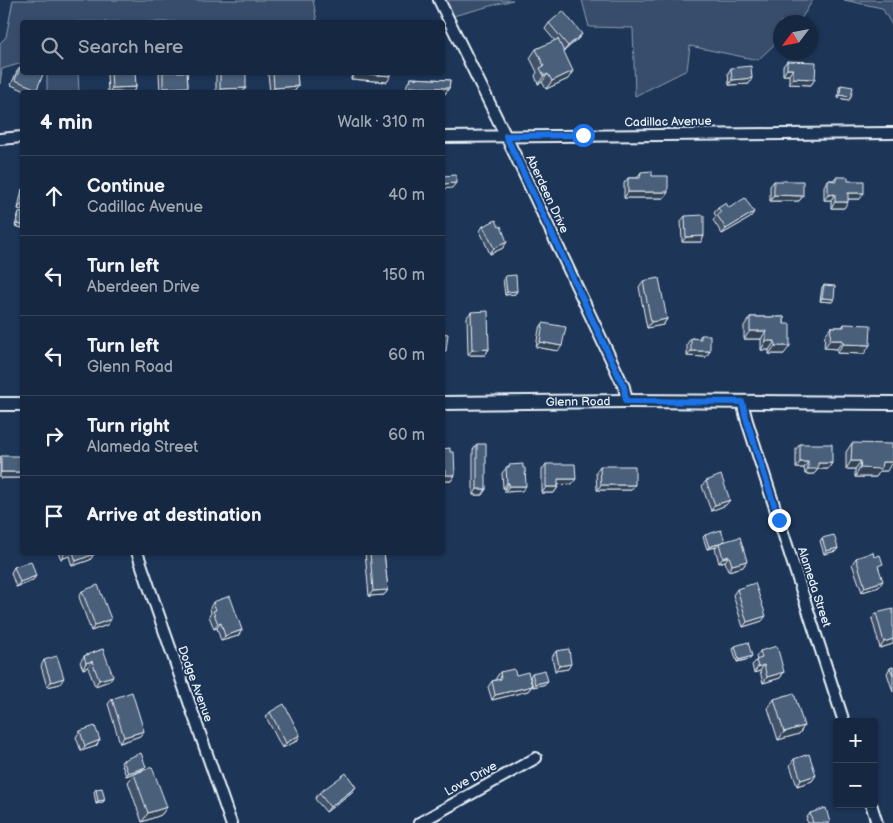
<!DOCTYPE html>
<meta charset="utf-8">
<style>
body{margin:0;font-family:"Balsamiq Sans",sans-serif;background:#23344c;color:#f1f3f6}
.controls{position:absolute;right:15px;bottom:15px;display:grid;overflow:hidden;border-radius:5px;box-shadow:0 1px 4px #0004}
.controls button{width:45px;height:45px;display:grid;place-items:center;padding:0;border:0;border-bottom:1px solid #35445a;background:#162841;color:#f1f3f6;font:25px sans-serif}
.compass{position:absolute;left:773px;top:15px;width:45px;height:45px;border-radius:50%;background:#162841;box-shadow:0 1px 4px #0004;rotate:238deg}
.stop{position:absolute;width:15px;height:15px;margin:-11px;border:4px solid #1a73e8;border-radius:50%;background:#fff}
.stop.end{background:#1a73e8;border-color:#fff;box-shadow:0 1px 5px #0008}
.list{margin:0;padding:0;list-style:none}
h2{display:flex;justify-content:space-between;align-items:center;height:65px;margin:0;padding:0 20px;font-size:21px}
h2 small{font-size:16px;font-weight:400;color:#9ea6b1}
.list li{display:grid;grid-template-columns:32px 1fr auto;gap:15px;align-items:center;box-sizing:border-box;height:80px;padding:0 20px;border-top:1px solid #35445a}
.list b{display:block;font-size:19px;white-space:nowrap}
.list p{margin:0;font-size:16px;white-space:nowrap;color:#9ea6b1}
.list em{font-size:16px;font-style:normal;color:#9ea6b1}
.icon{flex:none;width:28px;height:28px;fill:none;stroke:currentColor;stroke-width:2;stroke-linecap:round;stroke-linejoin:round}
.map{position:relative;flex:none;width:893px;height:823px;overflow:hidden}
.search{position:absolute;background:#162841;box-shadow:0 1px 4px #0004;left:20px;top:20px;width:425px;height:55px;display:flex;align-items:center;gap:12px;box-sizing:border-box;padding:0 18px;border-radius:5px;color:#9ea6b1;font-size:19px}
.panel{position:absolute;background:#162841;box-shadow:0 1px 4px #0004;left:20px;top:90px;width:425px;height:465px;border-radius:5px}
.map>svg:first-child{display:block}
.green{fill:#374d6c;stroke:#909fb2}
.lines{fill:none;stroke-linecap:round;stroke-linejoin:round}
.minor-casing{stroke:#e8f1f8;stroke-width:14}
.tertiary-casing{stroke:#e8f1f8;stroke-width:16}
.minor{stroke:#1d3557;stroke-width:10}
.tertiary{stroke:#1d3557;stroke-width:12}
.wall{fill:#3f5169;stroke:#e8f1f8}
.shaded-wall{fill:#334255;stroke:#e8f1f8}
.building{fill:#495e7a;stroke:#e8f1f8}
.route{stroke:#1a73e8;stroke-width:6}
.labels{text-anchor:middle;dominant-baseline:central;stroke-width:4;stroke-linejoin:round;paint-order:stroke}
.street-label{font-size:12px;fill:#e8f1f8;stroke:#1d3557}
</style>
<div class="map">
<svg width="893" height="823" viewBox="0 0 893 823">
<rect width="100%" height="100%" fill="#1d3557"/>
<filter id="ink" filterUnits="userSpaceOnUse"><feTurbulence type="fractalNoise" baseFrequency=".02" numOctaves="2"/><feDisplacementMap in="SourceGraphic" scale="10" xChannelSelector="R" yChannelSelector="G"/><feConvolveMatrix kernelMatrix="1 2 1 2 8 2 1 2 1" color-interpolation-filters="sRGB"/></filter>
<g filter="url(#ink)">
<path class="green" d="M13,0H313L317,22H22V63L2,69L0,84V43L6,37Z
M446,0H513L453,16Z
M582,0H813L799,22H780V39L758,60L690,46L687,70L635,96L633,28L589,27Z
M844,0H893V27L882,8Z
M47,73H78L79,92H47Z"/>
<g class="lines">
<defs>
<path id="minor" d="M439,0L515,155L624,387L627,401
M442,137L893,133
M0,139L22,137
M742,402L747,421L844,722
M137,552L231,823
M871,804L877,823
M419,823L536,758"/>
<g id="tertiary">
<path id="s1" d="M442,403L627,401L893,403"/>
<path d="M0,404H22"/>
</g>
</defs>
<use href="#minor" class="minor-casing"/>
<use href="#tertiary" class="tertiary-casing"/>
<use href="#minor" class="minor"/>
<use href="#tertiary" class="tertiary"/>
</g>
<path class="wall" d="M549,23L582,34L578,39L564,51L568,79L546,89L542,82L538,84L535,76L537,72L530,58L536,49L555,41L545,29Z
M787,61L815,79L811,85L789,84V75H783V66Z
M21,66L37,89L34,92H28L11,85L17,71Z
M731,68L749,84L729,85L728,73Z
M109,72H135L136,87L133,92H108L107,75Z
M160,72H187L188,87L184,92H160L159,74Z
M216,72H246L243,92H216Z
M269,72H297L298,86L294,92H270L268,74Z
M352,72H391L387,82L351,79Z
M411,78L450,80L449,88L445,94H442V92H406L407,84Z
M841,85L851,97L849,100L838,98L839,88Z
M641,172L668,192L664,198H624V183L628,178H637Z
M836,177L848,181L860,199H848L844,208H831V200H824V186L828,180H833Z
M774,181L803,196L799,201H770V186Z
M22,189V210L18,209Z
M718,208L750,218L722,234L713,220L716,216L714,213Z
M19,212L22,213V228L15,226L18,215Z
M685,216L704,236L701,242H682L681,221Z
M483,226L503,248L490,254L480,231Z
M505,276L517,291L515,294L505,295L503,279Z
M643,281L667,319L663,325L647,328L639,287Z
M824,285L832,302L820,301L822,287Z
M471,312L489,349L485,355H468L467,317Z
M750,317H784V354H769V350H761V339H744V326Z
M543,323L558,351L536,347L539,329Z
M844,324L864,354L837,353V349L824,348L825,335L831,327H842Z
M701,335L710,351L706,357L687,356V344L691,338L698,339Z
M852,443L887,471H880L876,477H855V469H846V452Z
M477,444L486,489L482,495H473V450Z
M800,444L832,463L828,469H818L814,474H805L804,468H796V449Z
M442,449L450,452L455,475L451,481H442Z
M1,456L22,478H0V458Z
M546,464L572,484H558V487L554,493H542V470Z
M509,465L522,491L505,492V488H503L502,473Z
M600,466L631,490H597L596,472Z
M706,481L726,505L711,511L702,486Z
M705,535L725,541L747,561L743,567L728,571L725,561L719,563L715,548L716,547L707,549L703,537Z
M822,538L838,548L836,551L824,554L820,541Z
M58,552H93L94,554L90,560L72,566L69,556L61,559Z
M365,552H384L388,590L384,595L369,596Z
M856,558L879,570V587L862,592L852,564Z
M14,567L36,576L32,581L16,587L11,573Z
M737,589L762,621L743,627L733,595Z
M82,591L111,619L107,625L91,631L79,597Z
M213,602L242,630L238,636L221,641L217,628L214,629L209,616L211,613L210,608Z
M876,613L893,644L880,648L872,619Z
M735,646L752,656L750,659L737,662L733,649Z
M103,649L109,681L95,686L88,667L83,669L80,662L84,656Z
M556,651L568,669L555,671L552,657Z
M760,651L784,672L780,678L763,683L760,671L754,673L752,665L757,660L756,657Z
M44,660L60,684L47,687L41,666Z
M893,667V692L887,673L890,668Z
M500,672L516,675L532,686L528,691L492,700L488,687L492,681L496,680V678Z
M532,673L548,681L546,684L533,687L530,676Z
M112,699L144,731L140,736L120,743L108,704Z
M774,699L804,726L799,734L778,740L768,708Z
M270,712L300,735L297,741L282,748L266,717Z
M80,731L100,740L96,746L81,751L76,737Z
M794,759L816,775L812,781L797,786L790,765Z
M123,760L146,767L144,769L126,776L121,762Z
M134,774L167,807L161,815L142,822L128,782Z
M96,789L105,800L103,802L96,804L94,792Z
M352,792L326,812L315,799L319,793Z
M810,813L830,823H808L806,819Z"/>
<path class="shaded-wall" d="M582,34L578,39L564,51L568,46Z
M787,69H793L789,75H783Z
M573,71L568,79L546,89L552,81Z
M355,73L391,76L387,82L351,79Z
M548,74L542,82L538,84L544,76Z
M752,78L749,84L729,85L732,80Z
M793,78L815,79L811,85L789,84Z
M298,86L294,92H271L274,88Z
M136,87L133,92H110L112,88Z
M188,87L184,92H160L163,88Z
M410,87L449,88L445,94H442V92H406Z
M246,88L243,92H218L220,89Z
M840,95L851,97L849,100L838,98Z
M456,183L452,188L442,189V184Z
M628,192H668L664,198H624Z
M848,193H864L860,199H844Z
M835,194L831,200H824L828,195Z
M774,195L803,196L799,201H770Z
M835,202H848L844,208H831Z
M22,203V210L18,209Z
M754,212L750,218L722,234L726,229Z
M17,224L22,225V228L15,226Z
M704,236L701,242H682L686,237Z
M507,242L503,248L490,254L494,248Z
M517,291L515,294L505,295L507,292Z
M822,298L834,299L832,302L820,301Z
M667,319L663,325L647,328L651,322Z
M750,331H766L761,339H744Z
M830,340H843L837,349L824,348Z
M766,341H775L769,350H761Z
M540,342L562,346L558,351L536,347Z
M843,344L870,345L864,354L837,353Z
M775,346H790L784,354H769Z
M489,349L485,355H468L472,350Z
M691,351H710L706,357L687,356Z
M851,461H861L855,469H846Z
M800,462H808L804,468H796Z
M882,462H892L887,471H880L876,477H855L860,468Z
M818,463H832L828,469H818L814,474H805L808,469Z
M1,472H22V478H0V474Z
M446,475H455L451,481H442Z
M558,479H576L572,484L554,485Z
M507,483H509L505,488H503Z
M601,485H635L631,490H597Z
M509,486H526L522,491L505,492Z
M546,487H558L554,493H542Z
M477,489H486L482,495H473Z
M730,500L726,505L711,511L715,505Z
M718,544L716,547L707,549L709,547Z
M838,548L836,551L824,554L826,551Z
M67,552H71L69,556L61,559L65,553Z
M94,554L90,560L72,566L76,561Z
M729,556L725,561L719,563L723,558Z
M747,561L743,567L728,571L732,565Z
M36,576L32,581L16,587L20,582Z
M883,581L879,587L862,592L865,587Z
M388,590L384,595L369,596L373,591Z
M766,616L762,621L743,627L747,622Z
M111,619L107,625L91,631L95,625Z
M221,623L217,628L214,629L218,624Z
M242,630L238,636L221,641L225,636Z
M893,639V644L880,648L884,642Z
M752,656L750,659L737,662L739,660Z
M92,661L88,667L83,669L86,663Z
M571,664L568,669L555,671L559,666Z
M764,665L760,671L754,673L758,667Z
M784,672L780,678L763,683L767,677Z
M113,676L109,681L95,686L99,680Z
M64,678L60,684L47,687L51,682Z
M548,681L546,684L533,687L535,684Z
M532,686L528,691L492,700L495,695Z
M804,726L799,734L778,740L784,732Z
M144,731L140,736L120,743L124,737Z
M300,735L297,741L282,748L286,743Z
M100,740L96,746L81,751L85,746Z
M146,767L144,769L126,776L128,773Z
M816,775L812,781L797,786L801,780Z
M356,787L352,792L326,812L330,807Z
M105,800L103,802L96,804L98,801Z
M167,807L161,815L142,822L148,813Z"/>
<path class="building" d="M563,11L582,34L568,46L549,23Z
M558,39L573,71L552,81L548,74L544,76L540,68L544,66L536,49Z
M787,61L816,62L815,79L793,78V69H787Z
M21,66H22V72H44L37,89L15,80Z
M751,66L752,78L732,80L731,68Z
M111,72H135L136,87L112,88Z
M163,72H187L188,87L163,88Z
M220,72H246V88L220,89Z
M273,72H297L298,86L274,88Z
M355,72H391V76L355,73Z
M411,78L450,80L449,88L410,87Z
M841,85L853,87L851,97L840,95Z
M652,171V176H668V192H628V178H640L641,172Z
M456,175V183L442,184V176Z
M836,177H848V181H864V193H848V202H835V194L828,195V180L836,181Z
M774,181H803V196L774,195Z
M745,198L754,212L726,229L717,215L721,212L718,208L726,203L729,208Z
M19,212L22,213V225L17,224Z
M704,215V236L686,237L685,216Z
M496,220L499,227L501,226L507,242L494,248L483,226Z
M516,275L517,291L507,292L505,276Z
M659,278L667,319L651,322L643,281Z
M824,285L835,286L834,299L822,298Z
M488,311L489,349L472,350L471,312Z
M750,317H784V324H790V346H775V341H766V331H750Z
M543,323L566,327L562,346L540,342Z
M844,324L871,325L870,345L843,344V340H830L831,327H844Z
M442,333L448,334L446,351H442Z
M701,335H710V351H691V338L701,339Z
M852,443L892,444V462H882L881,469L860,468L861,461H851Z
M477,444H486V489H477Z
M800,444H832V463H818V469H808V462H800Z
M450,448V452H454L455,475H446V471H442V449Z
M1,456H22V472H1Z
M523,464V468H525L526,486H509V483H507L506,467H509V465Z
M546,464H575L576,479H558V487H546Z
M600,466H635V485H601Z
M721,475L730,500L715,505L706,481Z
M721,530L725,541L719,543L718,544L709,547L705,535Z
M834,535L838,548L826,551L822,538Z
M740,537L747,561L732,565L729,556L723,558L719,543Z
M73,552H93L94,554L76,561Z
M370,552H384L388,590L373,591Z
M873,552L874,557L880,555L883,564L878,566L883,581L865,587L856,558Z
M31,561L36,576L20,582L14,567Z
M755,583L766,616L747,622L737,589Z
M98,585L111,619L95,625L82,591Z
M230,596L242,630L225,636L221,623L218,624L213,611L216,610L213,602Z
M893,609V639L884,642L876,613Z
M748,642L752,656L739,660L735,646Z
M777,646L784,672L767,677L764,665L758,667L756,660L762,658L760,651Z
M103,649L113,676L99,680L92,661L86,663L84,656Z
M569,649L571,664L559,666L556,651Z
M57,656L64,678L51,682L44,660Z
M893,667V675L890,668Z
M514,669L516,675L528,672L532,686L495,695L492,681L501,679L500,672Z
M545,670L548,681L535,684L532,673Z
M132,692L144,731L124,737L112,699Z
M794,693L804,726L784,732L774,699Z
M284,704L300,735L286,743L270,712Z
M95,726L100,740L85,746L80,731Z
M141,753L146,767L128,773L123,760Z
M809,754L816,775L801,780L794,759Z
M152,767L167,807L148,813L134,774Z
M346,773L356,787L330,807L319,793Z
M102,788L105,800L98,801L96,789Z
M826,808L830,823H813L810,813Z"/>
</g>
<g class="lines" filter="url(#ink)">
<path class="route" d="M583,135L506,136L624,387L626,401L742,402L747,421L779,520"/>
</g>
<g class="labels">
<g class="street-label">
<text transform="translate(668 122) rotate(-1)">Cadillac Avenue</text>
<text transform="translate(547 194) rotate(65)">Aberdeen Drive</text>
<text stroke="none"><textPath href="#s1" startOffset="136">Glenn Road</textPath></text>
<text transform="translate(814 587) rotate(72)">Alameda Street</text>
<text transform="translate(195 684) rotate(70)">Dodge Avenue</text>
<text transform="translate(471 779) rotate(-29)">Love Drive</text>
</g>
</g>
</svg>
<div class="controls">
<button>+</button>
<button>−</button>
</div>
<svg class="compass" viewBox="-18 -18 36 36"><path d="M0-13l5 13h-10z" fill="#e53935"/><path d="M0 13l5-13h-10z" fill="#9ea6b1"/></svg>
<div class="stop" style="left:583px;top:135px"></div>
<div class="stop end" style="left:779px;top:520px"></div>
<div class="search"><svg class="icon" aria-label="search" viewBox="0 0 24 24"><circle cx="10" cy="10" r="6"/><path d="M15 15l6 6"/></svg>Search here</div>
<section class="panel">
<h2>4 min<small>Walk · 310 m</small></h2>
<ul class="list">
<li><svg class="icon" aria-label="ahead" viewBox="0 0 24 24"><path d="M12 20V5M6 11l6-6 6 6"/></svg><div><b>Continue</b><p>Cadillac Avenue</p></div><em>40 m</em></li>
<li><svg class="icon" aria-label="left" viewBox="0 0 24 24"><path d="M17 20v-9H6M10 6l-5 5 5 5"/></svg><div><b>Turn left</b><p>Aberdeen Drive</p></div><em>150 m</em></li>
<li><svg class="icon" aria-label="left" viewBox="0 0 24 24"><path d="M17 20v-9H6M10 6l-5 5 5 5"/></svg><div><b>Turn left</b><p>Glenn Road</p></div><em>60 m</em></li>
<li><svg class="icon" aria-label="right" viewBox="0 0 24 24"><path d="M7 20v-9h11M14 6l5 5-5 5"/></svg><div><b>Turn right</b><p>Alameda Street</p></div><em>60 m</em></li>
<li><svg class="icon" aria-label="arrive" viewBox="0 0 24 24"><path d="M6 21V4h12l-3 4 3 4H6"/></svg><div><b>Arrive at destination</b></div></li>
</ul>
</section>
</div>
